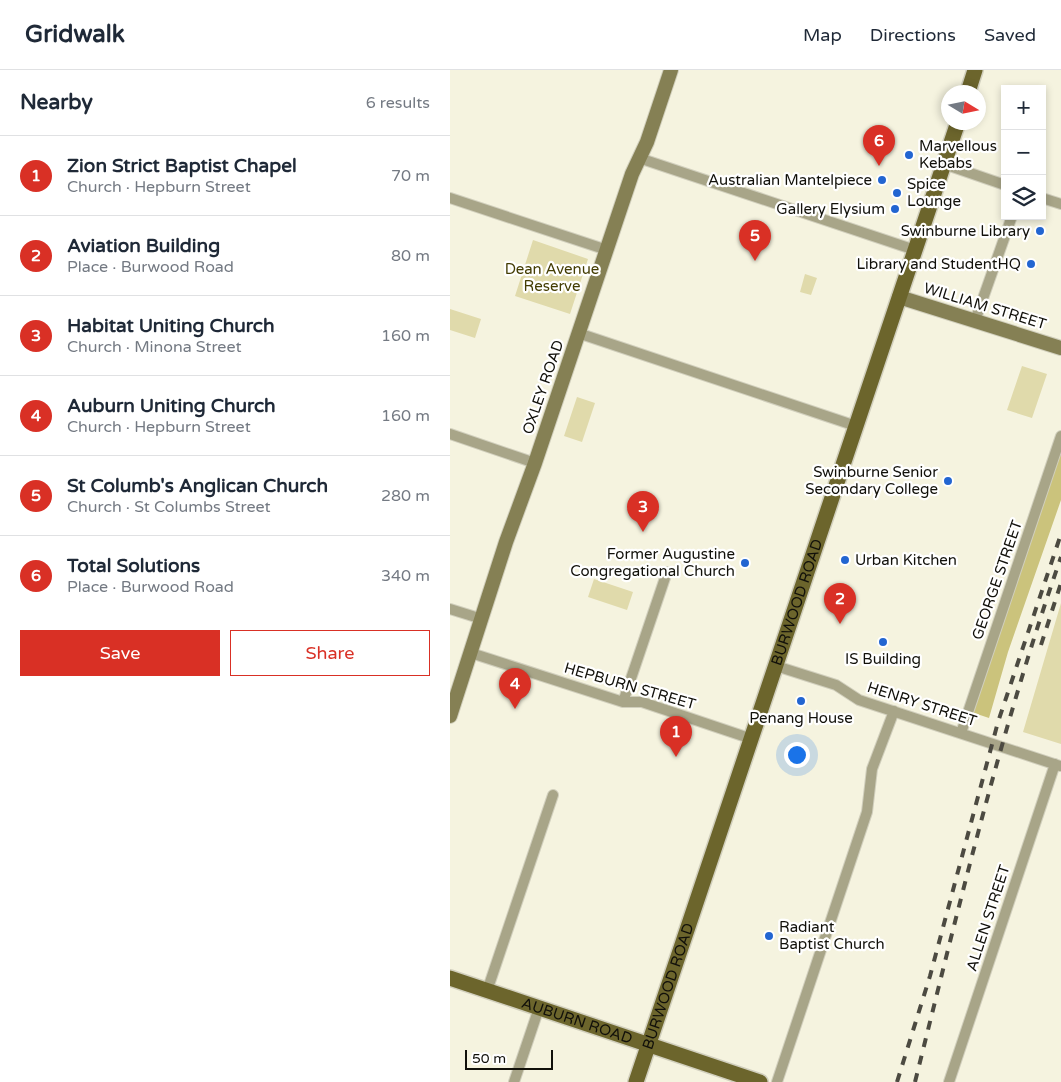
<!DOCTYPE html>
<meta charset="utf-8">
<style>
body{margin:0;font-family:"Varela Round",sans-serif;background:#f6f6f7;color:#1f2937}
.controls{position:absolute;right:15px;top:15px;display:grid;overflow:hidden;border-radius:0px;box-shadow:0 2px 8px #0003}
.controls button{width:45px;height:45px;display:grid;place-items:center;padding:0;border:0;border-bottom:1px solid #e0e1e3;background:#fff;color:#1f2937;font:25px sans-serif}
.compass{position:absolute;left:491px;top:15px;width:45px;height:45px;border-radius:50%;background:#fff;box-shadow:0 2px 8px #0003;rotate:100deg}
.scale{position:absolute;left:15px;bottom:12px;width:88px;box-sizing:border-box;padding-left:5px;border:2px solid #11100a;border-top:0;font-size:14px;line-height:18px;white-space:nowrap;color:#11100a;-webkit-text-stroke:4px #fff;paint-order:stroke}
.you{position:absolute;left:346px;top:684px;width:18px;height:18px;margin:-12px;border:4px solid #fff;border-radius:50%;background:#1a73e8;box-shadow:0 0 0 8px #1a73e833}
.badge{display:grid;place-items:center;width:32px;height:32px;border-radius:50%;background:#d93025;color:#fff;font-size:16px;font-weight:700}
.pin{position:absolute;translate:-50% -41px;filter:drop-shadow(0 1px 2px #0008)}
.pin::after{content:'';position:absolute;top:26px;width:18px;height:15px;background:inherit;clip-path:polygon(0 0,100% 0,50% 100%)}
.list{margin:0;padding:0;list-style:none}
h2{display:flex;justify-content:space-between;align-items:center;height:65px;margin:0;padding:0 20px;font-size:21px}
h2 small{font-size:16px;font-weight:400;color:#747a83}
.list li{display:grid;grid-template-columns:32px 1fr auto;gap:15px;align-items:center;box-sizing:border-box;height:80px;padding:0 20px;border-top:1px solid #e0e1e3}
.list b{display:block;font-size:19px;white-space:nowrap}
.list p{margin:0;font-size:16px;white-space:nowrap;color:#747a83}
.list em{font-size:16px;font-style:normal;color:#747a83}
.actions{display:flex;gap:10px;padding:15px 20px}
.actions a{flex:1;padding:11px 0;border:1px solid #d93025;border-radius:0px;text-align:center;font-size:18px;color:#d93025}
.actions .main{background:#d93025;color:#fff}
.icon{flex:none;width:28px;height:28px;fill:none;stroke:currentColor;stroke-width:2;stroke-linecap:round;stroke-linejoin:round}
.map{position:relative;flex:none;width:611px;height:1012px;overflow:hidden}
header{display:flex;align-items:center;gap:30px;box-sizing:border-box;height:70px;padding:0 25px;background:#fff;border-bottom:1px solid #e0e1e3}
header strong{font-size:24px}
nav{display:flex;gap:28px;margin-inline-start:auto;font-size:18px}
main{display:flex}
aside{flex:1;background:#fff}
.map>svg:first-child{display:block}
.green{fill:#e0daab}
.forest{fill:#cbc37c}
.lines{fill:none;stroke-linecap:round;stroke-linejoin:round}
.street-casing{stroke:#d1cfbd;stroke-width:12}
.secondary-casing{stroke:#d1cfbd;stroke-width:16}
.primary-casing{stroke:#d1cfbd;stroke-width:18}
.street{stroke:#a8a588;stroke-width:10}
.secondary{stroke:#858054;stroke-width:14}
.primary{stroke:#6c652c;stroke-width:15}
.rail{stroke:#4c4a41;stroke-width:4;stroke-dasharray:9 9;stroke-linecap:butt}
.poi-dot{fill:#2265d1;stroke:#fff;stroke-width:2}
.labels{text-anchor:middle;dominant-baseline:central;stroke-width:4.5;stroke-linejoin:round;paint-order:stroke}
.poi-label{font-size:15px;fill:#11100a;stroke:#fff;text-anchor:end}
.park-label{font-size:15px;fill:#433c02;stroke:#fff}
.street-label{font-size:15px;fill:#11100a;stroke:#fff}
</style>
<header>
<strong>Gridwalk</strong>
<nav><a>Map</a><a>Directions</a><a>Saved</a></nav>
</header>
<main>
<aside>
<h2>Nearby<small>6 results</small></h2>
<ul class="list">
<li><span class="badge">1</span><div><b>Zion Strict Baptist Chapel</b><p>Church · Hepburn Street</p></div><em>70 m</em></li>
<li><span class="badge">2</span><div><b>Aviation Building</b><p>Place · Burwood Road</p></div><em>80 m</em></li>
<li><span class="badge">3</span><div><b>Habitat Uniting Church</b><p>Church · Minona Street</p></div><em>160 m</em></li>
<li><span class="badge">4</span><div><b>Auburn Uniting Church</b><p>Church · Hepburn Street</p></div><em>160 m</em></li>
<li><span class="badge">5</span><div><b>St Columb's Anglican Church</b><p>Church · St Columbs Street</p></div><em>280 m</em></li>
<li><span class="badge">6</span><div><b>Total Solutions</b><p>Place · Burwood Road</p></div><em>340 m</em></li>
</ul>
<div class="actions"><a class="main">Save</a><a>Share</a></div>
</aside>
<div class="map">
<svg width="611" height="1012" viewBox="0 0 611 1012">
<rect width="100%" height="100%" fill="#f5f3df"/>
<path class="green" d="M83,170L138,189L120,244L65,226Z
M355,204L367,208L361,225L350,222Z
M0,239L31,249L25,268L0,260Z
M572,296L597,304L582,348L557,340Z
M127,327L145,333L132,372L114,366Z
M144,509L183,522L177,540L138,527Z
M611,533V674L573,662Z"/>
<path class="forest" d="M611,376V430L558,582L539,648L521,642Z"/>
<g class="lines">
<defs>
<path id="street" d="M189,88L465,180
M494,94L555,115
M0,128L157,180
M592,128L611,134
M525,251L562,146
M128,263L406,356
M0,364L85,393
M0,539L32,549
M21,583L173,632H192L302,669
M326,596L386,615L409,630L610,696
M173,632L217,502
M511,663L611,366
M37,921L103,725
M64,1012L89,938
M327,1012L417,742L422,699L444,641
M499,1012L605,694"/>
<path id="secondary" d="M449,227L611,278
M0,646L56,472L85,393L182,104L197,72L221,0"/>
<g id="primary">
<path d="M518,22L525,0"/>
<path id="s1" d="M0,908L310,1012"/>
<path id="s2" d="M186,1012L508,52"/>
</g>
</defs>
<use href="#street" class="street-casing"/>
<use href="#secondary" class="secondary-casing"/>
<use href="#primary" class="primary-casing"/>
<use href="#street" class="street"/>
<use href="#secondary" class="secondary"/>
<use href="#primary" class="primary"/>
<path class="rail" d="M591,575L611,513
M447,1012L480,906L548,652L611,464
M465,1012C509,836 551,659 611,487"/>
</g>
<g class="poi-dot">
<circle cx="459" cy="85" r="5"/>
<circle cx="432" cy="110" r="5"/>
<circle cx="447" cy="123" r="5"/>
<circle cx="445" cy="139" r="5"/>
<circle cx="590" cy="161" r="5"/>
<circle cx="581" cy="194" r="5"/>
<circle cx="498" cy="411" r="5"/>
<circle cx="395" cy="490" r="5"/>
<circle cx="295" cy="493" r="5"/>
<circle cx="433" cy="572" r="5"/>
<circle cx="351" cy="631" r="5"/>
<circle cx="319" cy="866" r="5"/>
</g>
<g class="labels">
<g class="poi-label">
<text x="469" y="76" text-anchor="start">Marvellous<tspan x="469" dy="17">Kebabs</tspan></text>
<text x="422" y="110">Australian Mantelpiece</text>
<text x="457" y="114" text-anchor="start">Spice<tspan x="457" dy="17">Lounge</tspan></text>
<text x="435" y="139">Gallery Elysium</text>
<text x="580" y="161">Swinburne Library</text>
<text x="571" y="194">Library and StudentHQ</text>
<text x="488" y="402">Swinburne Senior<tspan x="488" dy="17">Secondary College</tspan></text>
<text x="285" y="484">Former Augustine<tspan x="285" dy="17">Congregational Church</tspan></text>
<text x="405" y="490" text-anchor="start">Urban Kitchen</text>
<text x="433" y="589" text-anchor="middle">IS Building</text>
<text x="351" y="648" text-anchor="middle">Penang House</text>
<text x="329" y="857" text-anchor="start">Radiant<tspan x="329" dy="17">Baptist Church</tspan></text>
</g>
<g class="park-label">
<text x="102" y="199">Dean Avenue<tspan x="102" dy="17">Reserve</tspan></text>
</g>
<g class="street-label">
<text transform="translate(535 236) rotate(17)">WILLIAM STREET</text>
<text transform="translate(93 317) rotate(-71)">OXLEY ROAD</text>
<text transform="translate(547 510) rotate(-71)">GEORGE STREET</text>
<text stroke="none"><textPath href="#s2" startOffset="506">BURWOOD ROAD</textPath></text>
<text transform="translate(180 616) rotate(16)">HEPBURN STREET</text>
<text transform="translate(472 634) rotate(18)">HENRY STREET</text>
<text transform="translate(538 848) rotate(-72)">ALLEN STREET</text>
<text stroke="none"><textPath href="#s2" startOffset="101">BURWOOD ROAD</textPath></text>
<text stroke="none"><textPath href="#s1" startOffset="134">AUBURN ROAD</textPath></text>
</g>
</g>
</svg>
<div class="controls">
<button>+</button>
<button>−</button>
<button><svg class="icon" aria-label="layers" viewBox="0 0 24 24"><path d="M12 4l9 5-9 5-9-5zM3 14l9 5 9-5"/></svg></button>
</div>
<svg class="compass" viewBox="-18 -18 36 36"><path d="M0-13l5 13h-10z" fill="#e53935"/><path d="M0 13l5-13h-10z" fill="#747a83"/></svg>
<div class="scale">50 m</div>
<div class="you"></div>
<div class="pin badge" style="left:226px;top:687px">1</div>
<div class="pin badge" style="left:390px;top:554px">2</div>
<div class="pin badge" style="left:193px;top:462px">3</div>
<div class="pin badge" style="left:65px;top:639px">4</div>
<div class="pin badge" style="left:305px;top:191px">5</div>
<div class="pin badge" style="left:429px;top:96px">6</div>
</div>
</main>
